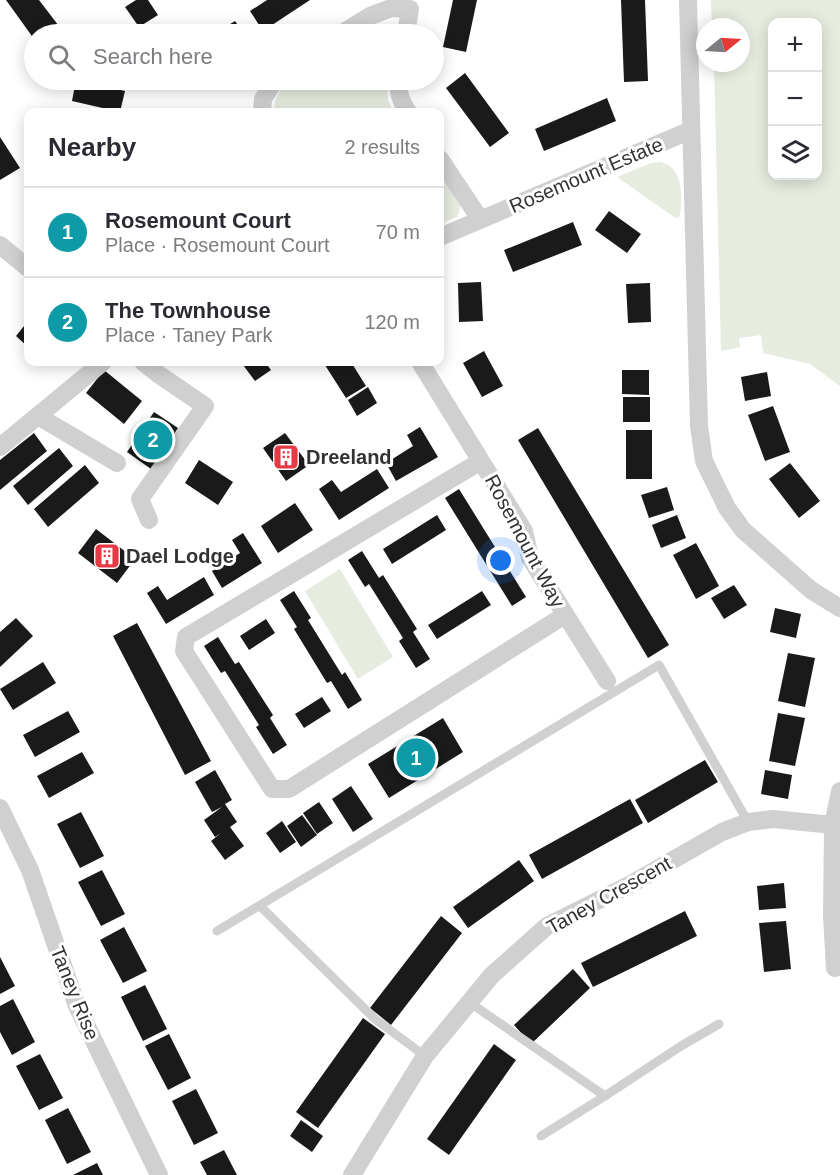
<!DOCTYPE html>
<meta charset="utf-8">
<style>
body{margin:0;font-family:Arial,sans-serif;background:#f2f2f3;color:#2b2b33}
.controls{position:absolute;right:18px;top:18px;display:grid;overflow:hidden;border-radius:12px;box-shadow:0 3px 15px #0003}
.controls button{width:54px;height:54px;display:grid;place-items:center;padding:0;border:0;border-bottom:2px solid #e1e1e2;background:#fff;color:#2b2b33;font:30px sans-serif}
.compass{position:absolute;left:696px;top:18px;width:54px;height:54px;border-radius:50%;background:#fff;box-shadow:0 3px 15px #0003;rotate:72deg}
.you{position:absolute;left:501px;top:561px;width:21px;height:21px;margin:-15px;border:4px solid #fff;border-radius:50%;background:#1a73e8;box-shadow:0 0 0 9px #1a73e833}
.badge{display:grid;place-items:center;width:39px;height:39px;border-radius:50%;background:#7c3aed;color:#fff;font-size:20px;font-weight:700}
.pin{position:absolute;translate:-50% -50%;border:3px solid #fff;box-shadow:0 2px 6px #0006}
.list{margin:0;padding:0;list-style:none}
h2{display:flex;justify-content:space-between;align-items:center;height:78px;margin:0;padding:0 24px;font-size:26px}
h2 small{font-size:20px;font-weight:400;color:#7c7c81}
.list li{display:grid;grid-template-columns:39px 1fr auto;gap:18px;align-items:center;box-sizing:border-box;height:90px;padding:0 24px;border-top:2px solid #e1e1e2}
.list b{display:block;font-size:22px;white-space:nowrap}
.list p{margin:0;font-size:20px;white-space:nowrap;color:#7c7c81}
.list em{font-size:20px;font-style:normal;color:#7c7c81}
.icon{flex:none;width:33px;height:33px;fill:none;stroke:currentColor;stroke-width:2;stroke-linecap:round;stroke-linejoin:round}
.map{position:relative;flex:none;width:840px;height:1175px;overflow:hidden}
.search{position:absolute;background:#fff;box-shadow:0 3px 15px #0003;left:24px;top:24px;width:420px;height:66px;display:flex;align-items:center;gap:15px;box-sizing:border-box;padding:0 21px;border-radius:33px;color:#7c7c81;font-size:22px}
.panel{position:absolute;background:#fff;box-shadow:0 3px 15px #0003;left:24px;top:108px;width:420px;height:258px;border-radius:12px}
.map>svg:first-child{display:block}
.green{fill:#e6ecdf;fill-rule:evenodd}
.building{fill:#1a1a1a}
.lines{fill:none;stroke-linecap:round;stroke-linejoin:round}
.lane{stroke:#d0d0d0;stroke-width:9}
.street{stroke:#d0d0d0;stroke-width:18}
.labels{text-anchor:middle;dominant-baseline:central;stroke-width:6;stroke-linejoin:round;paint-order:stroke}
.street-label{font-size:20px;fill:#333;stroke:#fff}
.poi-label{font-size:20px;font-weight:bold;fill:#333;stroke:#fff;text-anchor:start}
</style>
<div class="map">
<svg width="840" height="1175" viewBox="0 0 840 1175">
<rect width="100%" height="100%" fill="#fff"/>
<path class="green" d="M711,0H840V386L810,364L763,353L761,335L739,338L740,347L721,351L714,63H741V27H712ZM772,22H818V176H772Z
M290,80H387L388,100L393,112H275C272,99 281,89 290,80Z
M661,162C664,164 667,164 670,166C683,176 683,204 679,218L674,217L617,177L651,163Z
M440,174L460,201V209L457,217L440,224Z
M340,569L393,657L358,679L305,591Z"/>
<path class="building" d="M6,0H39L65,34H34V39Z
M136,0H148L158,15L139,27L125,7Z
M267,0H310L263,31L250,11Z
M453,0H477L466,52L443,47Z
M621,0H645L648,81L624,82Z
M235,21L244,34H214L219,31Z
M465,73L509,133L490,147L446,88Z
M76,80L125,91L120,112L72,101Z
M607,98L616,121L544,151L535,129Z
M0,137L20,168L0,180Z
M609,211L641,234L627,253L595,230Z
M573,222L582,245L513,272L504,250Z
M481,282L483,321L459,322L458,283Z
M650,283L651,322L628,323L626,284Z
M28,321V347L16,336Z
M484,351L503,386L482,397L463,363Z
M238,362H265L271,370L255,381L243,365Z
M323,362H351L366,386L346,398Z
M104,370L142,401L124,424L86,393Z
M622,370H649V395L622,394Z
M767,372L771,396L745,401L741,377Z
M368,387L377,403L357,416L348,400Z
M623,397H650V422H623Z
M773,406L790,452L765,461L748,415Z
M154,412L178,428L151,469L127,452Z
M420,427L438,457L396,481L386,463L413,446L407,435Z
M538,428L669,645L648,658L518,440Z
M626,430H652V479H626Z
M34,433L47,451L0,490V460Z
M285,433L309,465L286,481L263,448Z
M59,448L73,466L28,505L13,486Z
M199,460L233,482L218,505L185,483Z
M790,463L820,501L799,518L769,479Z
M85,465L99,483L48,527L34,509Z
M377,469L389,488L339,520L319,489L332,480L341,492Z
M667,487L674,510L649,518L641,495Z
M459,489L526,597L512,606L445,498Z
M295,503L313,530L278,553L261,526Z
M437,515L446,530L392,564L383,549Z
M677,515L686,538L661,548L652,525Z
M96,529L135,559L117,583L78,553Z
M243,533L262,563L222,588L212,571L240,553L232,540Z
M696,543L719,586L696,599L673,555Z
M362,551L379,578L383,575L417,629L413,632L430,659L416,668L399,641L403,638L369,584L365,587L348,560Z
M204,577L214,595L166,624L147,593L158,586L167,600Z
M734,585L747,605L724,619L711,598Z
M294,591L311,618L308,620L342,675L345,672L362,700L348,709L331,681L327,683L294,629L297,627L280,600Z
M482,591L491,605L437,639L428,625Z
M775,608L801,614L796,638L770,632Z
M16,618L33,636L0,667V632Z
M266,619L275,633L249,650L240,636Z
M137,623L211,761L185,775L113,636Z
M218,637L235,664L239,662L273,715L270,718L287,745L273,754L256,727L259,725L225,671L221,673L204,646Z
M788,653L815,658L805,707L778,701Z
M43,662L56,683L13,710L0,689Z
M322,697L331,711L304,728L295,714Z
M68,711L80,732L35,757L23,735Z
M778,713L805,718L795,766L769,761Z
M443,718L463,752L389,798L368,764Z
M82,752L94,773L49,798L37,776Z
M705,760L718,782L648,823L635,800Z
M215,770L232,800L225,804L237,822L230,827L244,846L225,860L211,841L221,833L215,837L204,820L222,807L212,812L195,782Z
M765,770L792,775L788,799L761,794Z
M351,786L373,819L353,832L332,799Z
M630,799L643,823L542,879L529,855Z
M319,802L333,823L317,834L303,813Z
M81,812L104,856L80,868L57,824Z
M302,815L317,835L301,847L287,826Z
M282,821L296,842L280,853L266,833Z
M519,860L534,881L468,928L453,907Z
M102,870L125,914L101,926L78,882Z
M784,883L786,908L759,910L757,886Z
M685,911L697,936L593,987L581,963Z
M441,916L462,933L391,1025L370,1008Z
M786,921L791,969L764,972L759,923Z
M124,927L147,971L123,983L100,940Z
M0,957L15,986L0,994Z
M573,969L590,988L531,1044L514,1025Z
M145,985L167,1029L143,1041L121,997Z
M13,999L35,1042L12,1055L0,1032V1006Z
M363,1018L385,1034L318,1128L296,1112Z
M169,1034L191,1078L168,1090L145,1046Z
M494,1044L516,1060L449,1155L427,1139Z
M40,1054L63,1098L39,1110L16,1066Z
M196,1089L218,1133L194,1145L172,1101Z
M68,1108L91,1152L67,1164L45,1120Z
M301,1120L323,1136L312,1152L290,1136Z
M224,1150L237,1175H207L200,1162Z
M97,1163L103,1175H73Z"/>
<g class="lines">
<path class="lane" d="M260,906L375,1019L425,1056
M217,931L659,665L748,822
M469,1002L605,1096L681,1046L719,1024
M541,1136L605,1096"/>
<path class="street" d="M688,0L699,426L704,461L727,508L743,530L811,590L840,608
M341,34L370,16L391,8L410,9L406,34
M399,80C397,92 401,102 408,112
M262,112L263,99L275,80
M440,159L480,219
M440,237L691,130
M0,245L28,268
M143,362L158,374L205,406L140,499L149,520
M420,362L524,531L530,558L607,681
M38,416L117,463
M0,447L103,362
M481,461L186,637L184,651L272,789H289L565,615
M0,808L30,870L77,1006L159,1175
M835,968L832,916L833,825L840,791
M352,1175L425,1056L492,975L547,926L631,884L722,832L748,822L773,819L833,825"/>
</g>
<defs>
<symbol id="building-square" viewBox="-11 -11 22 22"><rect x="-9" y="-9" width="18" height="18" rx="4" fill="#e63946" stroke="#fff"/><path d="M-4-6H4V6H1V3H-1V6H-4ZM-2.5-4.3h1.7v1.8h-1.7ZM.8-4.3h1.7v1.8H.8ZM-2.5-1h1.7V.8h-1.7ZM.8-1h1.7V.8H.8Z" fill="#fff"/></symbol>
</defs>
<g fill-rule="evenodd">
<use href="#building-square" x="271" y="442" width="30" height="30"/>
<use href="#building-square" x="92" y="541" width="30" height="30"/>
</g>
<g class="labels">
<g class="street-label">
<text transform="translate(586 175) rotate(-23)">Rosemount Estate</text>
<text transform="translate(525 541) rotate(62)">Rosemount Way</text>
<text transform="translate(609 895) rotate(-29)">Taney Crescent</text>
<text transform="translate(75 993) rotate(68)">Taney Rise</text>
</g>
<g class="poi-label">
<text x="306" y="457">Dreeland</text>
<text x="126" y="556">Dael Lodge</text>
</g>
</g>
</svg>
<div class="controls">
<button>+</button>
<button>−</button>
<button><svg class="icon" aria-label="layers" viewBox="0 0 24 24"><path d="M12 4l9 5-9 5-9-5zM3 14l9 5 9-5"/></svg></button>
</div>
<svg class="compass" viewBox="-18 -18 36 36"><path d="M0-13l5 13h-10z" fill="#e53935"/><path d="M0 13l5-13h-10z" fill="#7c7c81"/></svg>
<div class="you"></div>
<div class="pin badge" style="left:416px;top:758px;background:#0f9aa8">1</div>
<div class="pin badge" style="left:153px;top:440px;background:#0f9aa8">2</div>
<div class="search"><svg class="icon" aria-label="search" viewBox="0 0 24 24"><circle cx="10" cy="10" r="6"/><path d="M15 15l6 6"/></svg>Search here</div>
<section class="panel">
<h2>Nearby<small>2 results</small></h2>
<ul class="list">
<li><span class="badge" style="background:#0f9aa8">1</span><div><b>Rosemount Court</b><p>Place · Rosemount Court</p></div><em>70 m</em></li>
<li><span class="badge" style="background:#0f9aa8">2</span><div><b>The Townhouse</b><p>Place · Taney Park</p></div><em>120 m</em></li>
</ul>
</section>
</div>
